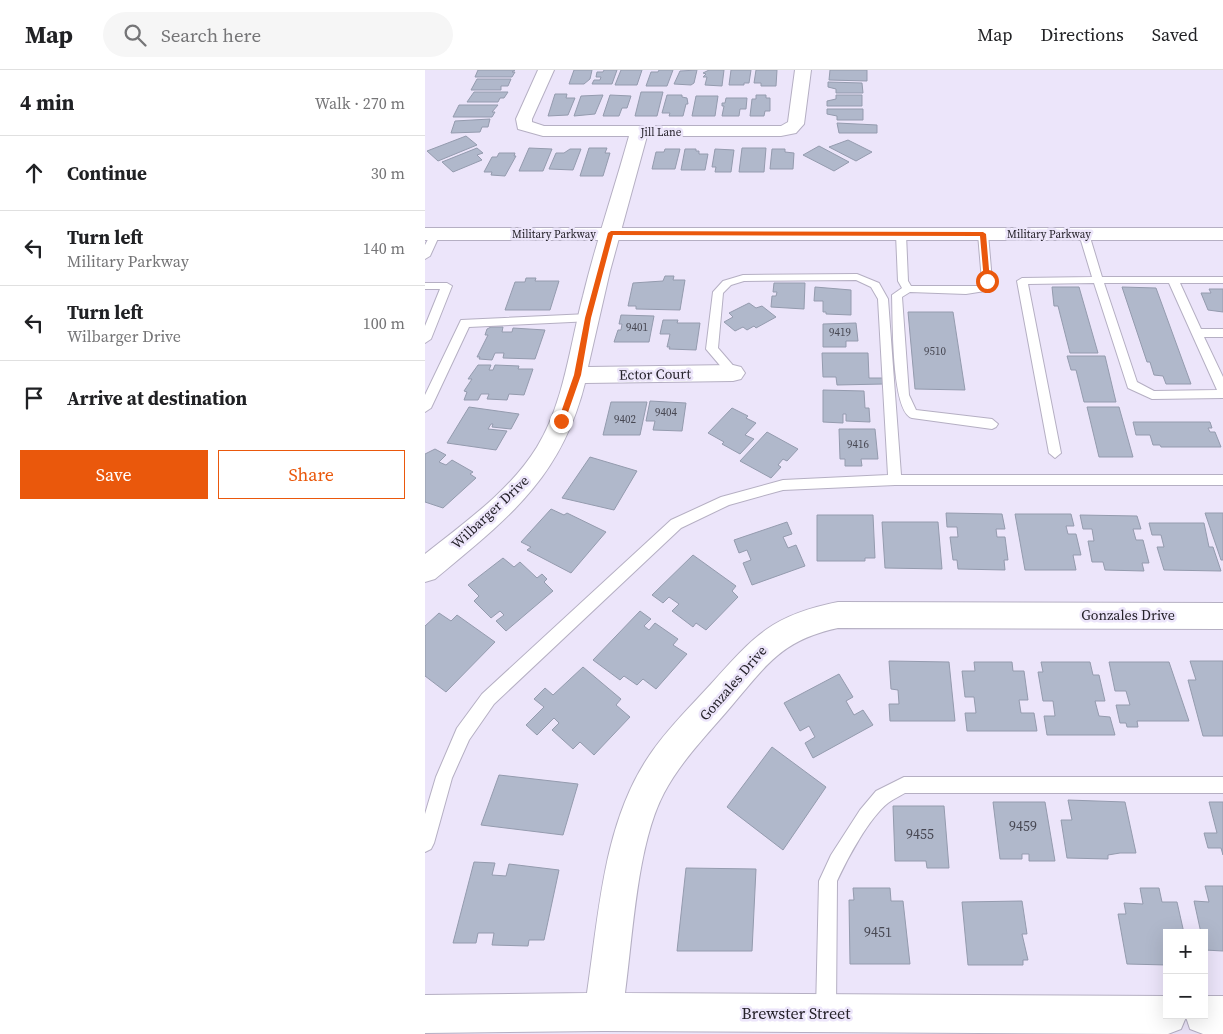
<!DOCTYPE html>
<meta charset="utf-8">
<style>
body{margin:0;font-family:"Source Serif 4",serif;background:#f6f6f6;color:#202124}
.controls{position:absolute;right:15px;bottom:15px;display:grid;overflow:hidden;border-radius:0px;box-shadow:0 5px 20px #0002}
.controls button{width:45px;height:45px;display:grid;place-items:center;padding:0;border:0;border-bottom:1px solid #e0e0e0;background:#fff;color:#202124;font:25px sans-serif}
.stop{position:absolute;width:15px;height:15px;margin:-11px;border:4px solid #ea580c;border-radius:50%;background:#fff}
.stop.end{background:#ea580c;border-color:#fff;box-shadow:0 1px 5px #0008}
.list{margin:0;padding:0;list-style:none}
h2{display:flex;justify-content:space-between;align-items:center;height:65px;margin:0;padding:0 20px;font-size:21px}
h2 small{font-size:16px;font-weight:400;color:#757577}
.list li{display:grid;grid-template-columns:32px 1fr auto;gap:15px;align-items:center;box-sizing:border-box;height:75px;padding:0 20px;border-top:1px solid #e0e0e0}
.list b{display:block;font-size:19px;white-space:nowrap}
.list p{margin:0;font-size:16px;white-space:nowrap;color:#757577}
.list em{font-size:16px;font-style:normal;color:#757577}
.actions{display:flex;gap:10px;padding:15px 20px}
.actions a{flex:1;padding:11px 0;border:1px solid #ea580c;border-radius:0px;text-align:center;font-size:18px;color:#ea580c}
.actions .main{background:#ea580c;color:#fff}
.icon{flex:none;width:28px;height:28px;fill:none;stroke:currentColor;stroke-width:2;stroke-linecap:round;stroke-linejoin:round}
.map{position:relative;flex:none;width:798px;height:964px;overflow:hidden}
header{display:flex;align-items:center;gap:30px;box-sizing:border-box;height:70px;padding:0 25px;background:#fff;border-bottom:1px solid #e0e0e0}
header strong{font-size:24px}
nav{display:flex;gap:28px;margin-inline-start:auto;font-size:18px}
.search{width:350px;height:45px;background:#f6f6f6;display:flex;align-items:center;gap:12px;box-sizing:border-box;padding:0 18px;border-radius:28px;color:#757577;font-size:19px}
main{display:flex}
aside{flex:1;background:#fff}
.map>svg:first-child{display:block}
.building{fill:#b0b8cb;stroke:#949bae}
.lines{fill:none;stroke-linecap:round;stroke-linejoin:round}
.lane-casing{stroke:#b5afc3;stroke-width:2}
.street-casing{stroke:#b5afc3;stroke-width:2}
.secondary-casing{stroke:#b5afc3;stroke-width:2}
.lane{fill:#fff;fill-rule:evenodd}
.street{fill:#fff;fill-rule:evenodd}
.secondary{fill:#fff;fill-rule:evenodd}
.route{fill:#ea580c}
.labels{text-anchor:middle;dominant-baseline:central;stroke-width:5;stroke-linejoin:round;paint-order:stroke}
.far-street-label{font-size:11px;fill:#242129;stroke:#ece5fa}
.number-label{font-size:11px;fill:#474752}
.street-label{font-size:14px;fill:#242129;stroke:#ece5fa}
.near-number-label{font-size:14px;fill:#474752}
.near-street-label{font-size:16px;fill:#242129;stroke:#ece5fa}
</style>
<header>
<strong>Map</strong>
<div class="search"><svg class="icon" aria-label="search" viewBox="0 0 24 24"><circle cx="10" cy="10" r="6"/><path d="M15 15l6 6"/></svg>Search here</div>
<nav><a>Map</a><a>Directions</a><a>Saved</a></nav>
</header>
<main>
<aside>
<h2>4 min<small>Walk · 270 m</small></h2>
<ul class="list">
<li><svg class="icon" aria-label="ahead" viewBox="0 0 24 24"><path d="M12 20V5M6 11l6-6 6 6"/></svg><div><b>Continue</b></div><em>30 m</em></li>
<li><svg class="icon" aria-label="left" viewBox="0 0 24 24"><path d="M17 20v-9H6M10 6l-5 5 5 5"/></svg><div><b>Turn left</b><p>Military Parkway</p></div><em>140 m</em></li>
<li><svg class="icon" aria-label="left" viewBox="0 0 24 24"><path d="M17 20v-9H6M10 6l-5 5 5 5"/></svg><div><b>Turn left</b><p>Wilbarger Drive</p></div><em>100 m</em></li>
<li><svg class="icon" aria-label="arrive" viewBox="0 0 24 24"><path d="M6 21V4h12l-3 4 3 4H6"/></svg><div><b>Arrive at destination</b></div></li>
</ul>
<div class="actions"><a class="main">Save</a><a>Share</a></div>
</aside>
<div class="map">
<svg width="798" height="964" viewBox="0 0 798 964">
<rect width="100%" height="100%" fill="#ece5fa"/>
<path class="building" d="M53,0H90L87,2H90L87,7H50Z
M149,0H167L165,9L159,14H144Z
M179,0H192L187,14H167L169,10H175L176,7H171L172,2H178Z
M196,0H217L212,15H190Z
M234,0H248L242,16H221L226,2H233Z
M272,0L269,13L266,15L249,14L255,1Z
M284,0H299L297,16L280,15L282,7H278L281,4L278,3Z
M306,0H326L324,13H319V15H304Z
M331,0H352L351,16H336V13H329Z
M405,0H442V11L404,10Z
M52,9H86L83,16H76V20H46Z
M403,12L437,13L438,23H411V19L403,17Z
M49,22H83L79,28H75L73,32H42Z
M216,22H238L232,46H210Z
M130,24H142L141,28H150L143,45L123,46Z
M178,25L170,44L149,46L156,26Z
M185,25L206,26L202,38H197L194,46H178Z
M242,25H257V27L262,28L263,34H261L258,46H244L245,43H237Z
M331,25H341V28H345V41H340L339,46H325L327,29H331Z
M411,25H437V36H402V31L411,29Z
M271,26H293L290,46H267Z
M301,28H322L321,39H315L314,46H297L299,36H297V33H300Z
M34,35H73L67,42H70L67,47H28Z
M402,39H438V50H412V46L402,44Z
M65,49L63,57H57L55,62L26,63L30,51Z
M412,53L452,55V63H414Z
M41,66L52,75L13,91L2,81Z
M423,70L447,82L431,91L404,77Z
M394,76L424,92L409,101L378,85Z
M52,78L58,83L52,85L57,90L28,102L17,92Z
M104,78L127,79L118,101H94Z
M164,78H182L180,83H185L178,106H155Z
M317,78H341L339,102H314Z
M145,79H156L148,100L124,99L131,83H139Z
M240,79H255L250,99H227L231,82H239Z
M260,79H271V81H274V84H283L280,100H256Z
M290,79L309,80L306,102H290L291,97H287Z
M347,79H360V82L369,83L368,99H345Z
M74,83H90L89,86H91L80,106L66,105L67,102H59L67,87H72Z
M240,206H249L248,210H260L255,240L211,239V236H203L208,213L238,211Z
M101,208H111L110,211H134L125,240H80L90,212H100Z
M349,213H380L379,239L346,237L347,226H351L352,222H348Z
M390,217L426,220V245L401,244V242H398V231H389Z
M627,217H654L673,283H645L633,236H629Z
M697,217L731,218L766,314H741L738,306L729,305L725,292H722Z
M784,219H798V242L783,240L776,223H786Z
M324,233L331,238L337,236L351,247L331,258L329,256L322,260L318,257L310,261L299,252L308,247L304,243Z
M483,242H528L540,320L490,319Z
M196,245L229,246L224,272H189L193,260H196L197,254H194Z
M238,250H253L252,253H275L271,280L244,279L245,277H242L245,264H235Z
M431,253L433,271H421V277H398V254Z
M66,257H78L77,262H87L88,258L120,260L110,289L78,288L79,283H70L67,290L54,289L55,287H52L63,265H60L62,259Z
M397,283H443L444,308H459V314L412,315L411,307H398Z
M642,286H680L691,332H659L651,300H646Z
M53,295H66L64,300H68L70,295L94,296L93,299H108L99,325L84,324L82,330L62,329L64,324H56L53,330H39L42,322L39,321L47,309H43Z
M398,320L439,321L440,338H444L445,352L421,351V344H418V353L398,352Z
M225,331L261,333L257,361L228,360L230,351H221Z
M186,332H222L215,365H178Z
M44,337L94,344L86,359L67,357L68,354H66L63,359L82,361L71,380L22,373Z
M662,337H694L708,387H674Z
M307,338L323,346L321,348L331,353L320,365L329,369L315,384L297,374L299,372L283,363Z
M708,352H785L787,358H783L785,362H790L796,377H736L735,375H728L725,365H711Z
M414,359H450L453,389H436L437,396H420V389H415Z
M342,362L373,379L362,391L358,389L353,395L356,397L346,408L315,391Z
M10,379L21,385L14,392L21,395L27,390L48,402L45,404L51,408L18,438L0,432V384Z
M165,387L212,401L189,440L137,428Z
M126,439L139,445L142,443L181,462L146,503L102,480L106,477L96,472Z
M521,443L577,444L580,459H571L572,467H580L583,490H579L580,500L533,499L532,490H528L525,467H533L532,457H522Z
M780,443H798V490H796Z
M590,444H646L649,456H641L643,464H651L656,485H648L651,500H600Z
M392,445H448L450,488H440V491H392Z
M655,445L712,446L716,459H708L711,470H718L724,493H717L719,501L680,500L678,492H667L663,471H669L667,459H658Z
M362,452L367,464L358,467L363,478L371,475L380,496L327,515L318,493L326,490L322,480L314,483L309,470Z
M457,452H513L517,499L460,498Z
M724,453H779L784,477H788L796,501L739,500L732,477H739L736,465H727Z
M268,485L311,516L307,521L313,527L281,560L271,553L268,557L247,541L254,534L244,527L238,533L227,525Z
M78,488L89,497L95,492L112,508L117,504L122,509L119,512L128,521L81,561L71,551L79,545L75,541L66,548L49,531L54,526L43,515Z
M215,541L226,549L219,556L224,560L230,553L253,569L248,575L262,584L231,619L218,609L212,615L199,606L195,610L168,590Z
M14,543L26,551L32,545L70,572L21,622L0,606V556Z
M464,591L524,592L530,651H465L464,634H474L473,620L466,619Z
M765,591H798V666H778L763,610H771Z
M549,592H587L588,601H599L603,630H594L596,643H609L612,661H542L540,643H551L549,627H540L537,601H550Z
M616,592H665L668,605H674L680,631H670L674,646L685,647L690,665H622L619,646H630L628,631H618L613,602H618Z
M684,592H744L764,651H712L713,657H702L701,653H695L691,635H705L701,621H690Z
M158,597L196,629L191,635L205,647L169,685L155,672L148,679L127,660L134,653L129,648L112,665L101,655L119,637L109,629L120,618L128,625Z
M414,604L428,627L421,631L429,645L438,640L448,655L388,688L380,673L390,667L384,656L375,661L359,633Z
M347,677L401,717L358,780L302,737Z
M74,705L153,714L138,765L56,755Z
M643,730L700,732L711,783H695L683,785V789L642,788L636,750H647Z
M568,732H620L630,791H604V784H597V789H575Z
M784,732H798V785L796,778H783L779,763H792Z
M468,736H519L524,798H502L501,791H470Z
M49,792L70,793L67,805L81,806L84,794L134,800L119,870H104L103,876L67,875L69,863H53L51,873H28Z
M261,798L331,799L327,881H252Z
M780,816H798V881L780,880L779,863H776L769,831L784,832Z
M428,818H465L466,831H478L485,894H425L424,830H429Z
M715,818H734L737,832H752L759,863H742V895L702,894L693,844H701L699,833L718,834Z
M597,831L602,864H597L603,890H598V895H543L537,832Z"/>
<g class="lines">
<defs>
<path id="lane" d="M10,161L15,164L5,186L0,189V175L7,162Z
M476,161L481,164L483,211L486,216H553L557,211L553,164L558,161L563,164L567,211L560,221L541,224L485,222L477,227L484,325L491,340L567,349L573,354L571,357L567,359L487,348C466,342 468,247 467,225L477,218L473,211L471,164Z
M659,161L664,164L677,207H798V213H755L776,259H798V267H779L798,307V328L727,329L703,318L669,213L603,214L636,383L630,388L624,383L592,211L597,208L667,207L654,164ZM679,213H744L792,320L729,321L712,312Z
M432,204L454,213L463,229L476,405H798V415H470L358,420L304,435L256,458L69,634L44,670L27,708L9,773L6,779L0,782V744L11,707L32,658L57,624L246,450L296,427L358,410L463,405L453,229L446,217L431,210L319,211L306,215L298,223L293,278L312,300V306H304L281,279L288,222L298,211L318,205Z
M0,213H22L27,216L6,269L0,273V256L15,219H0Z
M163,244L167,245V251L44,257L6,338L0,342V325L36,250Z
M479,707H798V723H480C475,726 468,729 463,733C444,748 422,789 412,811L411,941L408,948L401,951L394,948L391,941L394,811L406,785L435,740L451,721Z"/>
<path id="street" d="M113,0H129L107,49V52L119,56H356L363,52L370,0H386L379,54L371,63L356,66H222L185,201L163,297L308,295L316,297L320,303L316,309L308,311L160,313C136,409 82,449 10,509L0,512V484C40,452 85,421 112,377C139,333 145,275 158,226C171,172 189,120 204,66H118L93,59L91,49Z
M413,532L798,533V559L413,558C358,570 343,593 309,633C285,662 257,689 239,723C212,774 208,864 200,923L742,926V945H779V926H798V964H778L765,959L761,947L756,959L743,964L178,961L0,963V925L162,923C174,844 178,754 224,686C242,659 265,637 286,614C329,566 347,545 413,532Z"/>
<path id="secondary" d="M0,158H798V170H0Z"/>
</defs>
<use href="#lane" class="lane-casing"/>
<use href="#street" class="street-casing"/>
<use href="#secondary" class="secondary-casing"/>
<use href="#lane" class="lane"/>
<use href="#street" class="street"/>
<use href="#secondary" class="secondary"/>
</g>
<path class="route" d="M186,161L558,162L561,164L565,211L562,213L559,211L555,166L188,165L166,248L156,305L140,351L136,354L133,351L149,305L160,248L183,163Z"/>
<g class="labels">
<g class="far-street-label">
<text x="236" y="62">Jill Lane</text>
<text x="129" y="164">Military Parkway</text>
<text x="624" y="164">Military Parkway</text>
</g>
<g class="number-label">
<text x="212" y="257">9401</text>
<text x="415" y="262">9419</text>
<text x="510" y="281">9510</text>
<text x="241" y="342">9404</text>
<text x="200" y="349">9402</text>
<text x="433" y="374">9416</text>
</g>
<g class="street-label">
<text transform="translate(230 304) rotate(-1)">Ector Court</text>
<text transform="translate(65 442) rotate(-43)">Wilbarger Drive</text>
<text x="703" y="545">Gonzales Drive</text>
<text transform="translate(308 613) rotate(-49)">Gonzales Drive</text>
</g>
<g class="near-number-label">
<text x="598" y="756">9459</text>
<text x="495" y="764">9455</text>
<text x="453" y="862">9451</text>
</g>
<g class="near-street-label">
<text x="371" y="943">Brewster Street</text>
</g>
</g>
</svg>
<div class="controls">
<button>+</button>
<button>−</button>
</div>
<div class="stop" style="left:562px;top:211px"></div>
<div class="stop end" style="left:136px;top:351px"></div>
</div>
</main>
